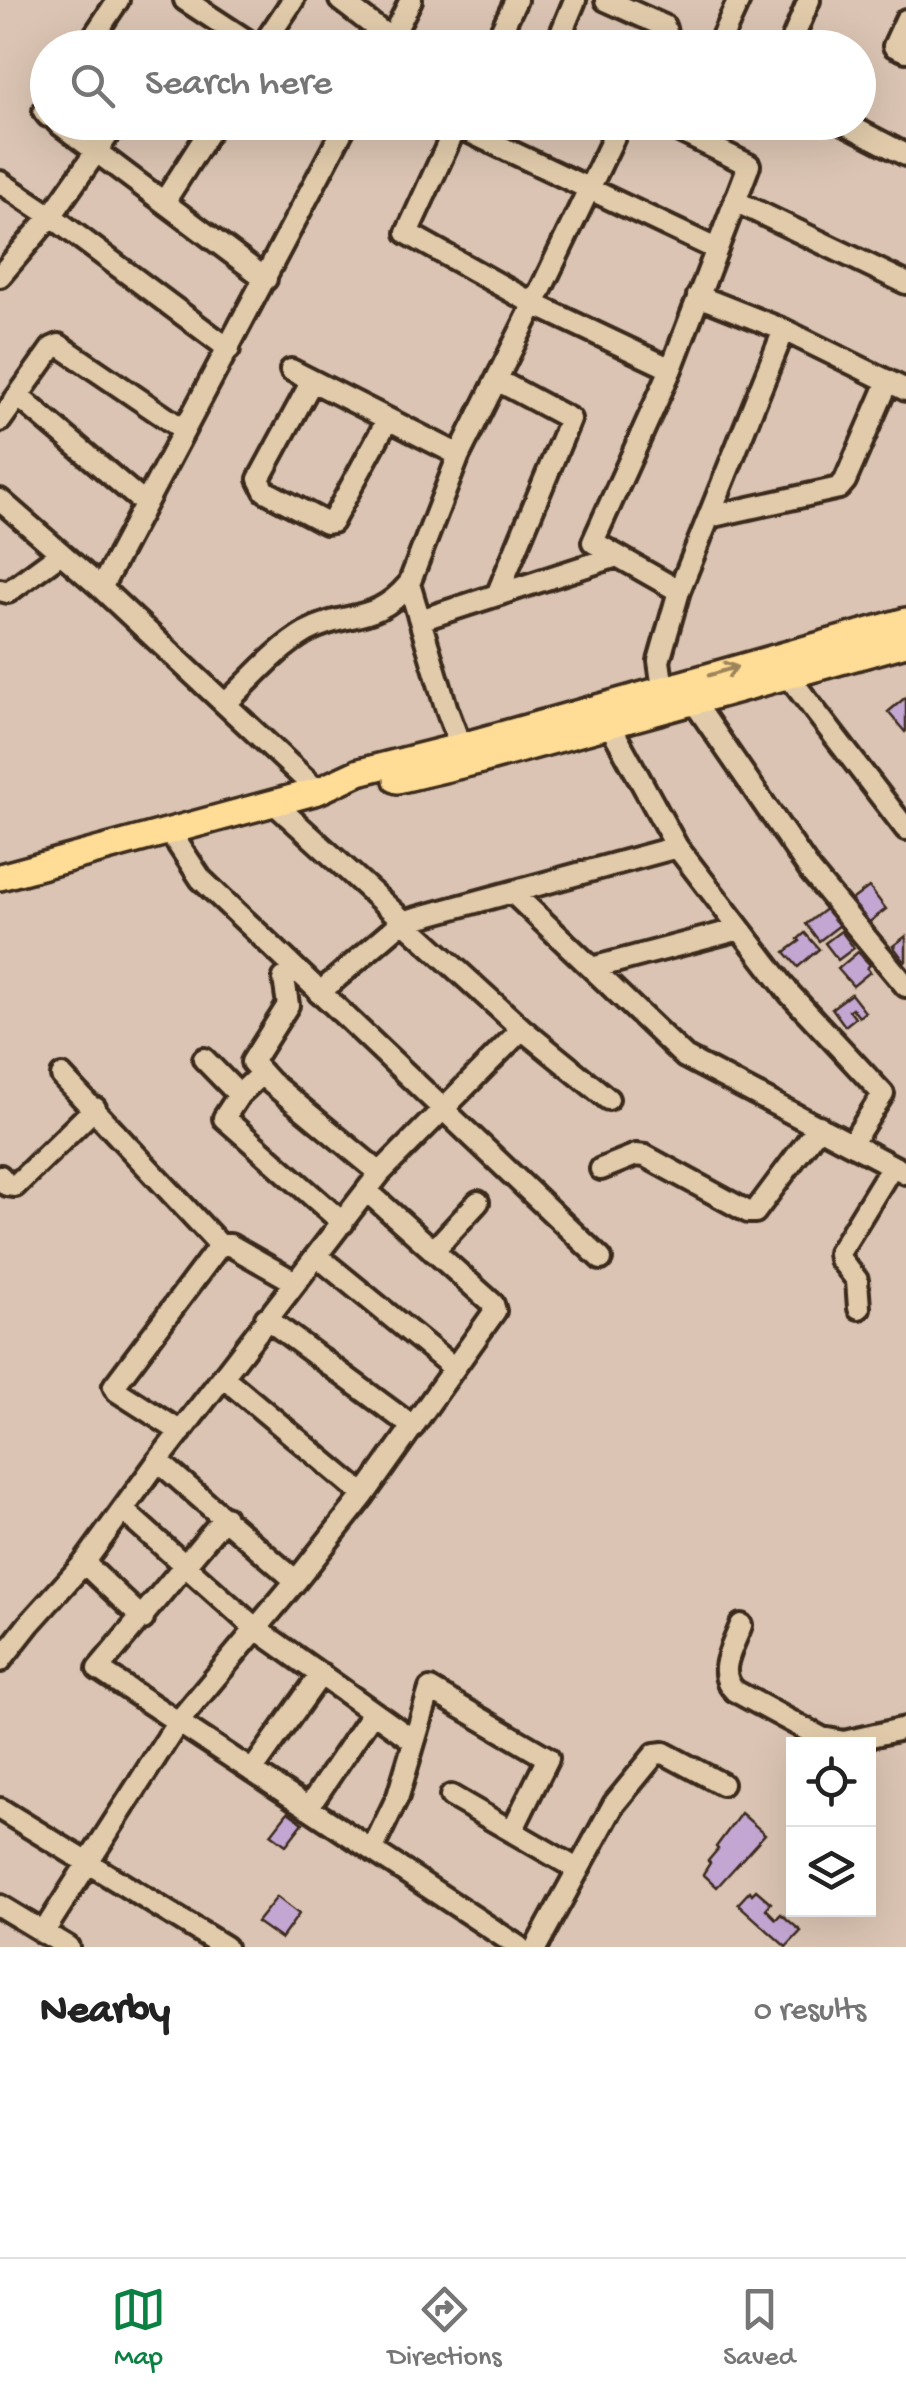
<!DOCTYPE html>
<style>
body{margin:0;font-family:"Gochi Hand",sans-serif;background:#f2f2f2;color:#222}
.controls{position:absolute;right:30px;bottom:30px;display:grid;overflow:hidden;border-radius:0px;box-shadow:0 10px 40px #0002}
.controls button{width:90px;height:90px;display:grid;place-items:center;padding:0;border:0;border-bottom:2px solid #e0e0e0;background:#fff;color:#222;font:50px sans-serif}
.list{margin:0;padding:0;list-style:none}
h2{display:flex;justify-content:space-between;align-items:center;height:130px;margin:0;padding:0 40px;font-size:42px}
h2 small{font-size:32px;font-weight:400;color:#767676}
.icon{flex:none;width:55px;height:55px;fill:none;stroke:currentColor;stroke-width:2;stroke-linecap:round;stroke-linejoin:round}
.map{position:relative;flex:none;width:906px;height:1947px;overflow:hidden}
.search{position:absolute;background:#fff;box-shadow:0 10px 40px #0002;left:30px;right:30px;top:30px;height:110px;display:flex;align-items:center;gap:25px;box-sizing:border-box;padding:0 35px;border-radius:55px;color:#767676;font-size:38px}
.sheet{height:310px;background:#fff}
nav{display:flex;justify-content:space-around;align-items:center;box-sizing:border-box;height:140px;border-top:2px solid #e0e0e0;background:#fff;font-size:28px;color:#767676}
nav a{display:grid;justify-items:center;gap:5px}
nav .on{color:#0b8043}
.map>svg:first-child{display:block}
.building{fill:#c4a6d3;stroke:#3b2a1e;stroke-width:2.5}
.lines{fill:none;stroke-linecap:round;stroke-linejoin:round}
.minor-casing{stroke:#3b2a1e;stroke-width:28}
.major-casing{stroke:#3b2a1e;stroke-width:32}
.minor{stroke:#e1cbab;stroke-width:20}
.major{stroke:#ffdd96;stroke-width:25}
.oneway{stroke:#9d845a}
</style>
<div class="map">
<svg width="906" height="1947" viewBox="0 0 906 1947">
<rect width="100%" height="100%" fill="#dbc4b3"/>
<filter id="ink" filterUnits="userSpaceOnUse"><feTurbulence type="fractalNoise" baseFrequency=".01" numOctaves="2"/><feDisplacementMap in="SourceGraphic" scale="20" xChannelSelector="R" yChannelSelector="G"/><feConvolveMatrix kernelMatrix="1 2 1 2 8 2 1 2 1" color-interpolation-filters="sRGB"/></filter>
<g filter="url(#ink)">
<path class="building" d="M906,697V731L905,732L888,712Z
M869,887L886,909L867,924L849,902Z
M827,908L840,925L819,941L806,924Z
M841,931L854,948L838,960L825,943Z
M805,933L819,949L798,967L785,952L800,941L798,939Z
M906,936V961L905,962L893,946Z
M858,952L870,965L867,968L870,972L853,986L838,969Z
M851,994L865,1012L859,1017L852,1008L849,1010L855,1018L845,1026L832,1008Z
M288,1812L303,1823L286,1845L271,1834Z
M741,1813L765,1834L717,1887L703,1874L710,1863L708,1861L718,1849L716,1847Z
M756,1890L771,1903L766,1909L776,1919L781,1914L801,1931L786,1947L738,1904L750,1891L752,1894Z
M277,1897L299,1914L281,1939L257,1922Z"/>
<g class="lines">
<defs>
<path id="minor" d="M185,0L258,48
M340,0L391,39
M606,0L664,26L666,32L659,48
M906,20L894,46L906,51
M387,47L411,0
M86,48L118,0
M261,48L293,0
M493,48L516,0
M555,48L575,0
M717,48L739,0
M789,48L809,0
M48,105L44,111L48,116
M57,122L266,279
M458,122L407,233L534,304L621,122
M842,122L906,155
M457,126L716,249
M0,182L51,216L117,122
M735,201L906,283
M164,202L215,122
M0,276L51,216L229,349
M784,330L906,390
M291,370L459,455
M497,380L570,419L497,595
M312,381L259,479L265,491L326,523L332,522L388,419
M18,396L145,504
M0,421L52,348L59,345L184,430
M0,500L101,588L318,791
M709,517L839,488L845,481L888,382
M409,584L447,710L465,758
M101,588L347,122
M0,590L8,592L61,553
M679,591L784,330L698,296
M420,620L617,556
M779,664L906,829
M694,702L811,872L906,986
M665,703L659,661L679,591L593,542L671,369
M225,704C251,680 275,650 306,632C347,610 375,625 409,584L459,455L534,304L671,369L749,165L661,122
M610,725L677,847L790,994L883,1094L852,1143
M275,804L522,1029L380,1173L158,1461L296,1581L178,1722L519,1947
M170,832L201,879L601,1259
M512,892L685,1057L906,1173
M592,968L740,929
M296,971L284,978L288,1005L252,1062L270,1082L380,1173
M319,993L402,922L677,847
M522,1029L608,1099
M204,1059L239,1095
M262,1073L239,1095L224,1118L343,1223
M62,1076L220,1245
M601,1169L636,1155L645,1156L748,1212H755L819,1126
M0,1176L7,1185L15,1186L95,1108
M433,1251L478,1202
M317,1256L454,1368
M859,1308L857,1280L840,1259L839,1253L892,1166
M266,1318L413,1427
M223,1377L364,1495
M181,1432L117,1391L114,1386L220,1245H230L295,1282
M124,1511L255,1628L414,1741
M84,1563L143,1619
M296,1581L364,1495L495,1311L493,1304L368,1192
M741,1625C733,1647 715,1673 735,1691L822,1738L844,1742L906,1728
M0,1661L29,1624L84,1563L158,1461
M252,1771L321,1674
M451,1796L577,1869
M308,1808L373,1712
M0,1809L225,1947
M372,1850L398,1796L430,1689L548,1758L512,1831
M0,1906L68,1947
M43,1933L178,1722L98,1669L225,1517
M536,1947L614,1804L655,1754L664,1753L722,1784"/>
<path id="major" d="M397,780L478,761L906,643
M0,877L318,791L359,772L462,746L906,621"/>
</defs>
<use href="#minor" class="minor-casing"/>
<use href="#major" class="major-casing"/>
<use href="#minor" class="minor"/>
<use href="#major" class="major"/>
</g>
<defs><path id="oneway-shaft" d="M-6 0H5M1.5-3L5.5 0L1.5 3" fill="none" stroke-width="1.6" stroke-linecap="round" stroke-linejoin="round" transform="scale(2.5)"/></defs>
<use class="oneway" href="#oneway-shaft" transform="translate(723 671) rotate(-17)"/>
</g>
</svg>
<div class="controls">
<button><svg class="icon" aria-label="locate" viewBox="0 0 24 24"><circle cx="12" cy="12" r="6"/><path d="M12 2v4M12 18v4M2 12h4M18 12h4"/></svg></button>
<button><svg class="icon" aria-label="layers" viewBox="0 0 24 24"><path d="M12 4l9 5-9 5-9-5zM3 14l9 5 9-5"/></svg></button>
</div>
<div class="search"><svg class="icon" aria-label="search" viewBox="0 0 24 24"><circle cx="10" cy="10" r="6"/><path d="M15 15l6 6"/></svg>Search here</div>
</div>
<section class="sheet">
<h2>Nearby<small>0 results</small></h2>
<ul class="list">
</ul>
</section>
<nav>
<a class="on"><svg class="icon" aria-label="map" viewBox="0 0 24 24"><path d="M3 6l6-2 6 2 6-2v14l-6 2-6-2-6 2zM9 4v14M15 6v14"/></svg>Map</a>
<a><svg class="icon" aria-label="directions" viewBox="0 0 24 24"><path d="M12 3l9 9-9 9-9-9zM9 14v-3h6M13 9l2 2-2 2"/></svg>Directions</a>
<a><svg class="icon" aria-label="saved" viewBox="0 0 24 24"><path d="M7 4h10v16l-5-4-5 4z"/></svg>Saved</a>
</nav>
